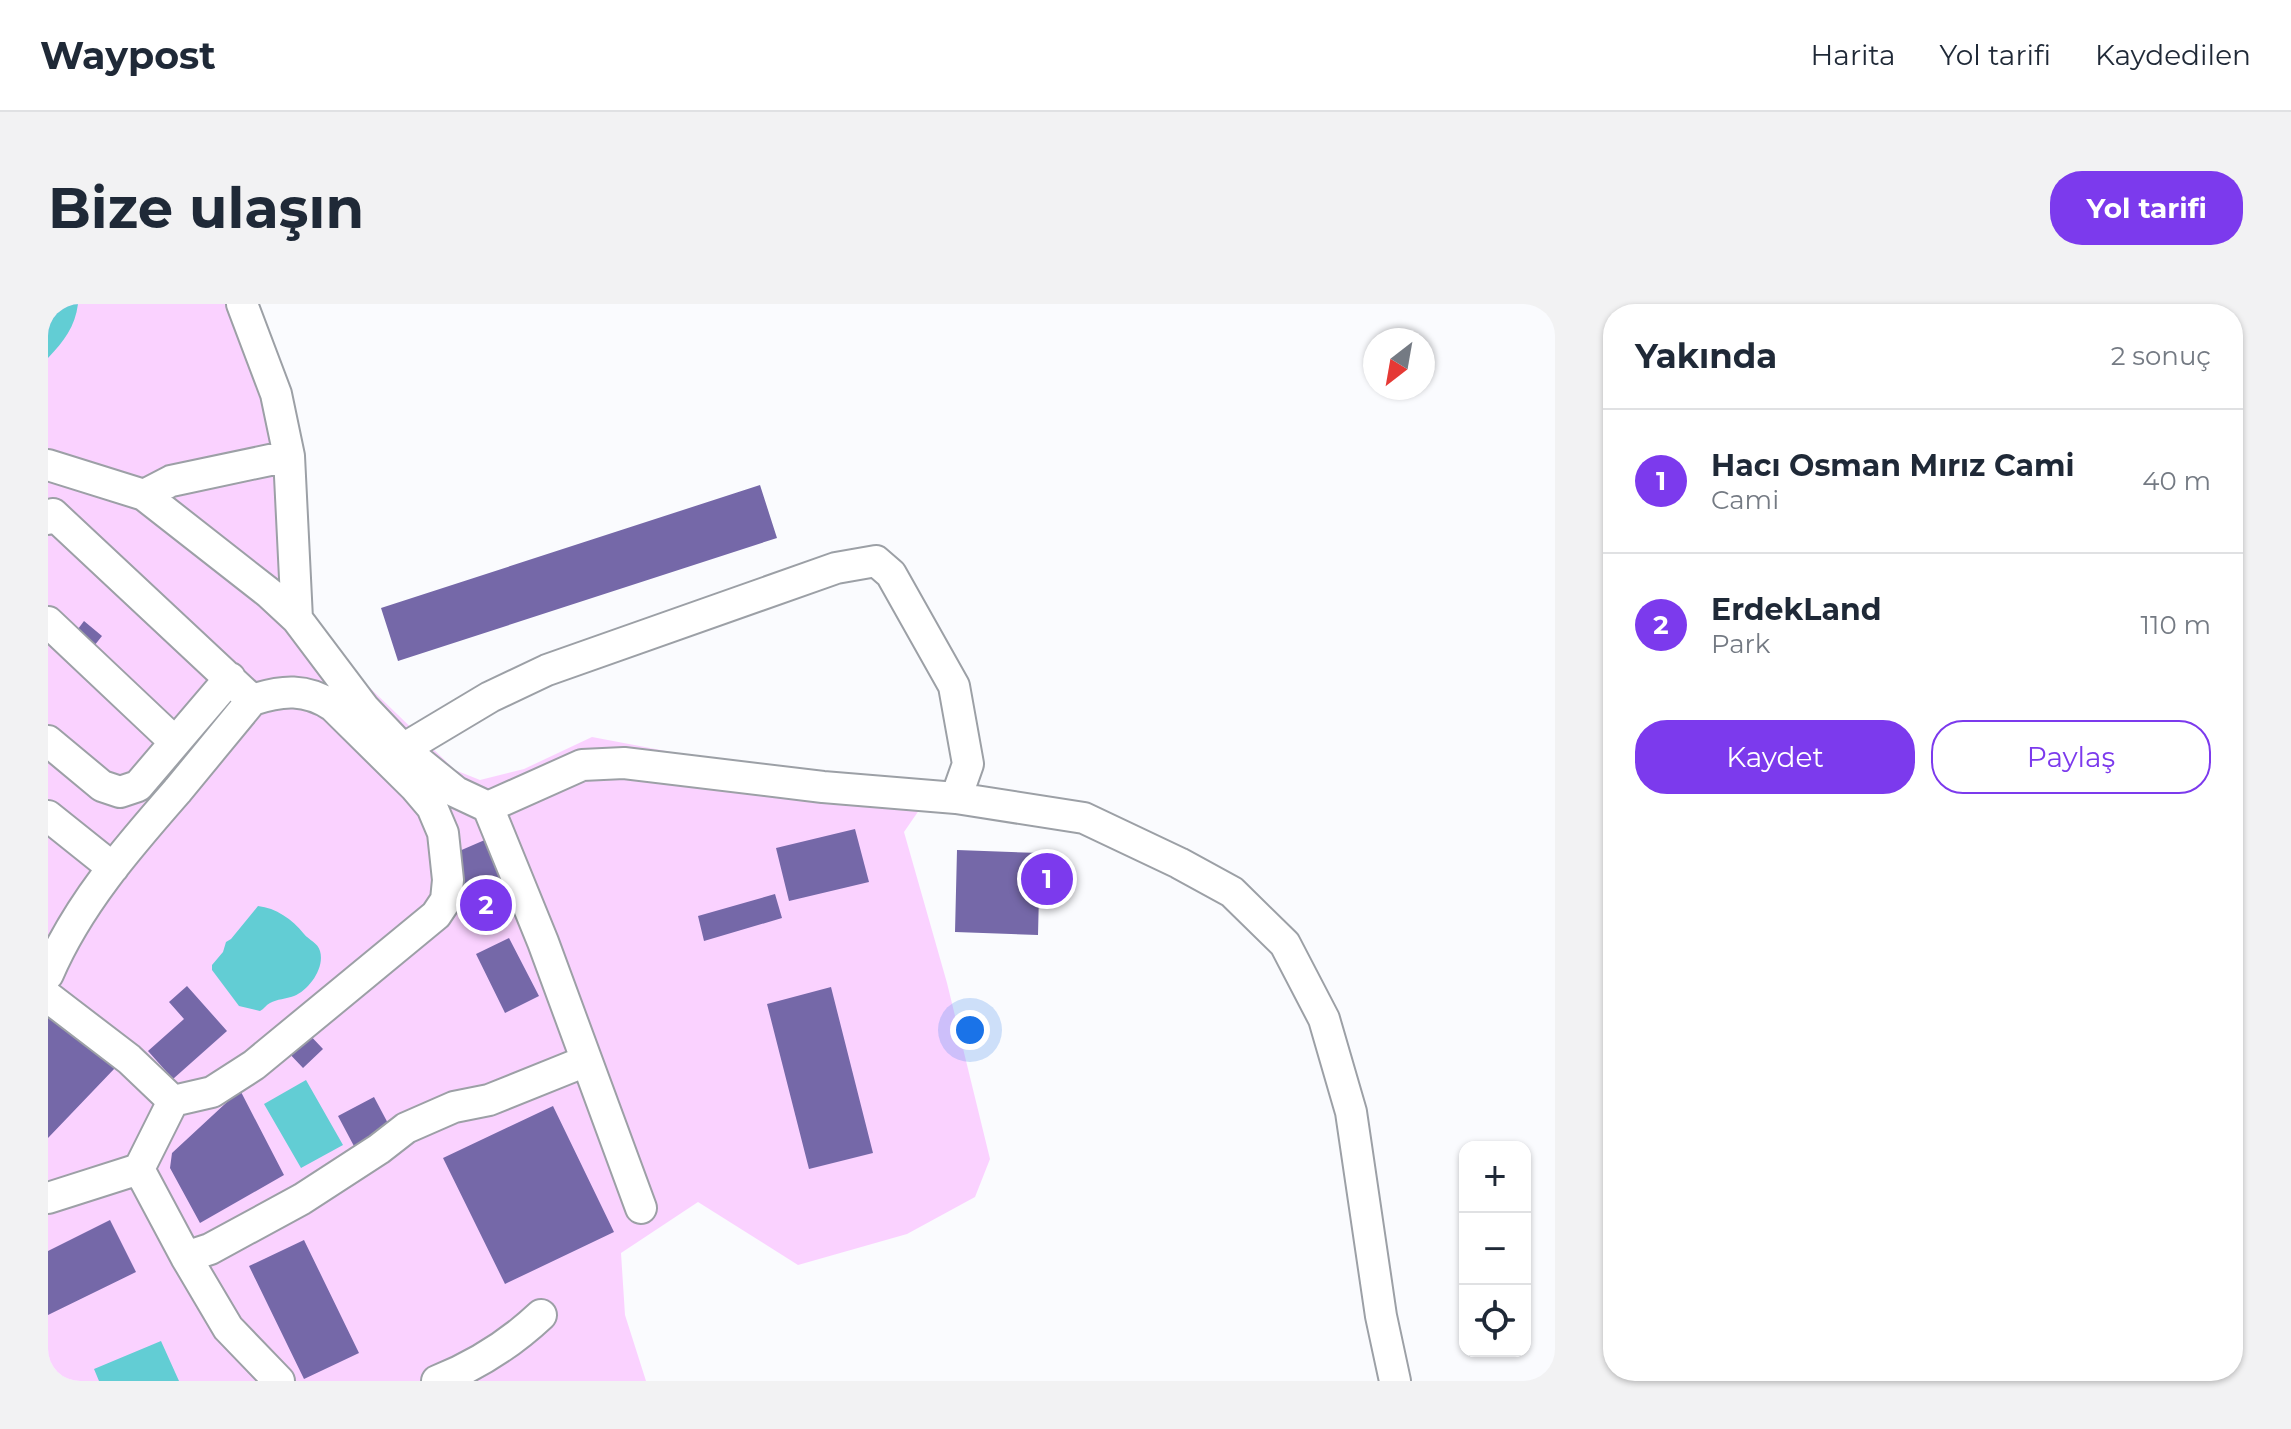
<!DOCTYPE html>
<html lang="tr">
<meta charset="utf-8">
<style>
body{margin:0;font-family:Montserrat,sans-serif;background:#f2f2f3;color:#1f2937}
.controls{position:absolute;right:24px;bottom:24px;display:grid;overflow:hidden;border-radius:16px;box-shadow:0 2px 6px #0004}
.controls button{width:72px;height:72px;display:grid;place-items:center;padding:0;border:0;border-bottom:2px solid #e0e1e3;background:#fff;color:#1f2937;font:40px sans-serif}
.compass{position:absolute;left:1315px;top:24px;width:72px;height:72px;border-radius:50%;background:#fff;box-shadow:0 2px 6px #0004;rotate:211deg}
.you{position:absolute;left:922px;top:726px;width:28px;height:28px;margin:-20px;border:6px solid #fff;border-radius:50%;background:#1a73e8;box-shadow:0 0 0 12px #1a73e833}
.badge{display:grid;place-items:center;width:52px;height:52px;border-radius:50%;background:#7c3aed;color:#fff;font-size:26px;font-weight:700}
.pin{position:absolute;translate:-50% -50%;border:4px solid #fff;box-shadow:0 2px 8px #0006}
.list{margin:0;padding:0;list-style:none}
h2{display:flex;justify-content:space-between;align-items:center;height:104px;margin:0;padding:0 32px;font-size:34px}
h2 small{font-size:26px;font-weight:400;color:#747a83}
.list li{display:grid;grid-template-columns:52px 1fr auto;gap:24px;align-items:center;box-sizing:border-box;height:144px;padding:0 32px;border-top:2px solid #e0e1e3}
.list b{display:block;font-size:30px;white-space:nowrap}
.list p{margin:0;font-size:26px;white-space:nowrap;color:#747a83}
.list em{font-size:26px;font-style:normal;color:#747a83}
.actions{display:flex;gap:16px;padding:24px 32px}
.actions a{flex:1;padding:18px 0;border:2px solid #7c3aed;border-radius:32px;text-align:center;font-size:28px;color:#7c3aed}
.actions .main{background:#7c3aed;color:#fff}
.icon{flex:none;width:44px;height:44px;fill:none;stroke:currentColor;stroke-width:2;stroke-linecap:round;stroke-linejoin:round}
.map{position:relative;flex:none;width:1507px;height:1077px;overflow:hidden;border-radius:32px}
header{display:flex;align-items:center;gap:48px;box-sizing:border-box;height:112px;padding:0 40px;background:#fff;border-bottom:2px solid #e0e1e3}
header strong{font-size:38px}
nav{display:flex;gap:44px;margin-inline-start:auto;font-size:28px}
.intro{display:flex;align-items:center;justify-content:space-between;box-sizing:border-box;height:192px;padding:0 48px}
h1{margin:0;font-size:56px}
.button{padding:20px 36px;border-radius:32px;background:#7c3aed;color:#fff;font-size:28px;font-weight:700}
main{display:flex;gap:48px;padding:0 48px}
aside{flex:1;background:#fff;border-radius:32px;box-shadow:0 2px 6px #0004}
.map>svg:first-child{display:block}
.green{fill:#fad2ff}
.water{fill:#62cdd4}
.building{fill:#7568a8}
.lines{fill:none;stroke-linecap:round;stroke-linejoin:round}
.minor-casing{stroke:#9ca0a6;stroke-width:34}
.minor{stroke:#fff;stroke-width:30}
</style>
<header>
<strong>Waypost</strong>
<nav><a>Harita</a><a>Yol tarifi</a><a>Kaydedilen</a></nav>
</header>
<div class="intro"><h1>Bize ulaşın</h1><a class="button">Yol tarifi</a></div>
<main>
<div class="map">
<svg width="1507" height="1077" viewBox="0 0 1507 1077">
<rect width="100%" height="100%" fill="#fafbfe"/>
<path class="green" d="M0,0H207L262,313L320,382L407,466L432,476L476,465L544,433L676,458L887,483L856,528L899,679L942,855L927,893L859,930L750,961L650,898L573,949L577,1011L598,1077H0Z"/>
<path class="water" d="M0,0H30C27,23 16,37 0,54Z
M210,602C228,604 244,615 256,630C261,636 270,639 272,647C277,664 261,686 246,692C238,695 229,695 222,699C218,701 216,705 212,707L191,702L164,666V661L175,648L178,638L183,635Z
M258,776L295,841L253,864L216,800Z
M113,1037L131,1077H51L46,1065Z"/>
<path class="building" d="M712,181L729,234L350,357L333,304Z
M36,317L54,332L42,347L24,333Z
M807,525L821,578L741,597L728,544Z
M439,535L459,597L424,609L402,551Z
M909,546L992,549L990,631L907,628Z
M727,590L734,614L656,637L650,612Z
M461,634L491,692L457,709L428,650Z
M139,682L179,727L125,775L100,747L136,715L121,698Z
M783,683L825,849L761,865L719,700Z
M0,702L67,764L0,834Z
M258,727L275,745L255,764L238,746Z
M192,786L236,871L152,919L122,864L124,849Z
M326,793L343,825L307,844L290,812Z
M505,802L566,928L457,980L395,854Z
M62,916L88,968L0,1011V947Z
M256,936L311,1049L256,1075L201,962Z"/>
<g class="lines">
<defs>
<path id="minor" d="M194,0L228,90L241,152L249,315L316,404L355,445L408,488L440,503L534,461L576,459L775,483L908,494L1036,514L1131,559L1184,588L1237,640L1276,715L1303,808L1333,1012L1347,1077
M241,152L123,177L96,191L221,289L249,315
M0,161L96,191
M0,215L5,210L204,396C234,386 258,384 285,402L367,483L384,503L395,529L400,576L398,596L388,611L206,761L164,788L125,797L91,865L138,953L162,945L254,895L331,845L358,824L406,803L441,796L538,757
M0,318L127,438
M0,437L54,482L72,488L90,482L182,374
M355,445L442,393L499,366L788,264L828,257L843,270L906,382L920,460L908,494
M440,503L495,638L593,904
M0,512L65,564
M0,670C30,600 81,542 130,486C155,456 179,426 204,396
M0,693L81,755L125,797
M0,894L91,865
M138,953L180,1024L231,1077
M389,1077C429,1061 461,1041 493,1011"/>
</defs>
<use href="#minor" class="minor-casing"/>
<use href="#minor" class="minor"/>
</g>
</svg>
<div class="controls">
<button>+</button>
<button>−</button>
<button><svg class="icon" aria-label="locate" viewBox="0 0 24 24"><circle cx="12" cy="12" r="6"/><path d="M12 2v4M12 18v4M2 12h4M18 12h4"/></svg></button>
</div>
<svg class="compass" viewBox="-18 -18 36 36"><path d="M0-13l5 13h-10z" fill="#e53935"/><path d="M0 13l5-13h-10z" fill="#747a83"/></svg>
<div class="you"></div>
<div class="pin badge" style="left:999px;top:575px">1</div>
<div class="pin badge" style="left:438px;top:601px">2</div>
</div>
<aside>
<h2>Yakında<small>2 sonuç</small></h2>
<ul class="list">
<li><span class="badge">1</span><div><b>Hacı Osman Mırız Cami</b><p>Cami</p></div><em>40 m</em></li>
<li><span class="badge">2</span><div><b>ErdekLand</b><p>Park</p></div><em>110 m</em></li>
</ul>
<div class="actions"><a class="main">Kaydet</a><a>Paylaş</a></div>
</aside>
</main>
